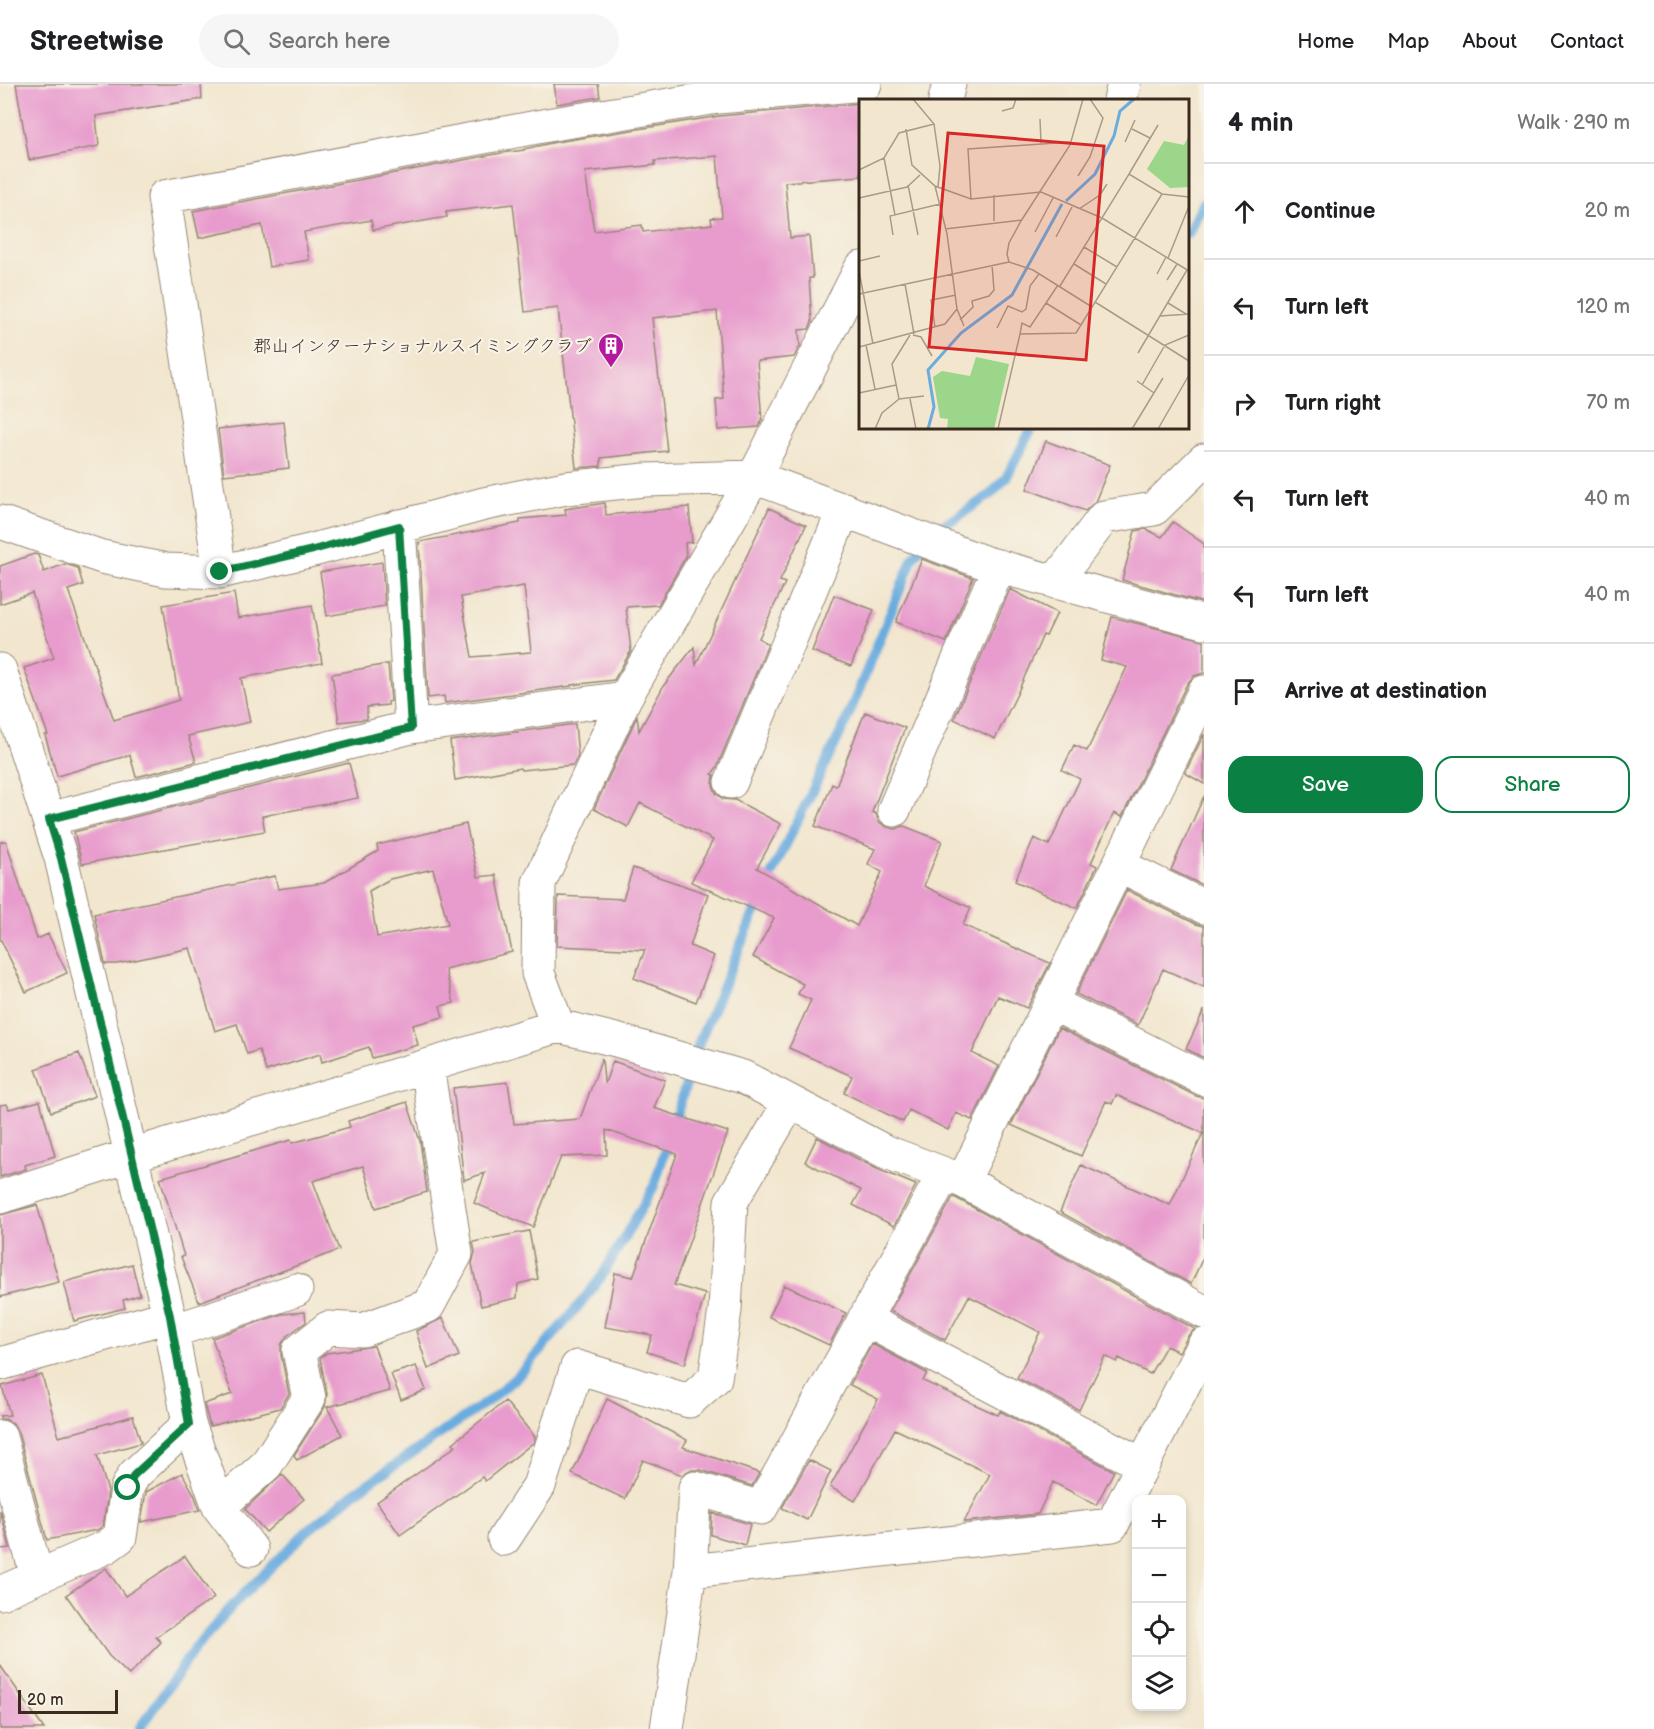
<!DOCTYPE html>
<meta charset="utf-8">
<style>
body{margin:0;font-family:"Balsamiq Sans","Klee One",sans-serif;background:#f6f6f6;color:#202124}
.controls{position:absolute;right:18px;bottom:18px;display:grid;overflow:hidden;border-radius:12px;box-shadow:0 3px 9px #0003}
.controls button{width:54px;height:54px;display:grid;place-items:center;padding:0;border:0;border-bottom:2px solid #e0e0e0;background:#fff;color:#202124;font:30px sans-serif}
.scale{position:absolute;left:18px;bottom:15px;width:100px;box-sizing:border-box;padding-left:6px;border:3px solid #3b2a1e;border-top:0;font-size:16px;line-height:21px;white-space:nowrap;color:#3b2a1e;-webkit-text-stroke:4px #f7f3e8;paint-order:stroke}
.stop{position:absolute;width:18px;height:18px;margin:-14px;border:4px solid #0b8043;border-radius:50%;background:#fff}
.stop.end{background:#0b8043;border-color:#fff;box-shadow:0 2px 6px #0008}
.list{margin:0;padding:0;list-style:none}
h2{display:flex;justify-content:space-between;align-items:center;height:78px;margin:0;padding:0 24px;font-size:26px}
h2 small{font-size:20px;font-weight:400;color:#757577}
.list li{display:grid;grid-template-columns:39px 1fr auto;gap:18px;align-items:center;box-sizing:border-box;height:96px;padding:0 24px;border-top:2px solid #e0e0e0}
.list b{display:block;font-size:22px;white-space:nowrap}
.list em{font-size:20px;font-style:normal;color:#757577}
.actions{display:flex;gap:12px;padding:18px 24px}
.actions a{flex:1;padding:14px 0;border:2px solid #0b8043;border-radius:18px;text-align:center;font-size:21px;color:#0b8043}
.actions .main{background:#0b8043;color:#fff}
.icon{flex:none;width:33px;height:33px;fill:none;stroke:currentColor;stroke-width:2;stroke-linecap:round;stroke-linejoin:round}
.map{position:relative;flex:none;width:1204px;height:1645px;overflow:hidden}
header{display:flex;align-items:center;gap:36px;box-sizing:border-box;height:84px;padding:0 30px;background:#fff;border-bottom:2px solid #e0e0e0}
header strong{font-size:28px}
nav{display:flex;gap:33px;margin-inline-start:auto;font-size:21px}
.search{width:420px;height:54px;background:#f6f6f6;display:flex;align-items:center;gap:15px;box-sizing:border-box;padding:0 21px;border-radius:33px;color:#757577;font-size:22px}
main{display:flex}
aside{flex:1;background:#fff}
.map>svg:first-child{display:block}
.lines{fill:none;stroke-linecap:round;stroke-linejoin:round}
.stream{stroke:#6bacdf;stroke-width:10}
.building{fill:#e89ccd;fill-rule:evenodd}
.minor-casing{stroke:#968876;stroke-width:35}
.minor{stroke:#fff;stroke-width:33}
.route{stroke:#0b8043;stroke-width:8}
.labels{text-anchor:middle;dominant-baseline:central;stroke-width:4.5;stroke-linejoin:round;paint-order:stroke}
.poi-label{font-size:18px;fill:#3b2a1e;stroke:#f7f3e8;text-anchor:end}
.inset-river{fill:none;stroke:#6bacdf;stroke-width:3}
.inset-road{fill:none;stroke:#a99b88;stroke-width:1.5}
.view{fill:#d62828;fill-opacity:0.15;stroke:#d62828;stroke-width:3}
.inset-edge{fill:none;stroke:#3b2a1e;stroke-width:3}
</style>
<header>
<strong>Streetwise</strong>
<div class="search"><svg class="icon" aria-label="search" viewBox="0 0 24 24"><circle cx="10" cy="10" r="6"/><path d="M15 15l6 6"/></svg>Search here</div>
<nav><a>Home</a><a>Map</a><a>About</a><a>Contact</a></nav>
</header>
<main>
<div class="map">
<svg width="1204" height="1645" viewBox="0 0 1204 1645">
<rect width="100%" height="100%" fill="#f7f3e8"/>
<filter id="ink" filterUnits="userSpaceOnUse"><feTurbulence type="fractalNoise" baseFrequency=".0167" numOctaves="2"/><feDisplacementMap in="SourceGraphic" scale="12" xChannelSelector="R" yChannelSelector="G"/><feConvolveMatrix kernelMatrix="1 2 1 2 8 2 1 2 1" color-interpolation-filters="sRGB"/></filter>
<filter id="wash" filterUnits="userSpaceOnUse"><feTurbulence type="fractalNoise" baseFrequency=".008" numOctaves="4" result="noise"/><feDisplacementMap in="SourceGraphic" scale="24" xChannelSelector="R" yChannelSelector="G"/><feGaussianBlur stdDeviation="1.35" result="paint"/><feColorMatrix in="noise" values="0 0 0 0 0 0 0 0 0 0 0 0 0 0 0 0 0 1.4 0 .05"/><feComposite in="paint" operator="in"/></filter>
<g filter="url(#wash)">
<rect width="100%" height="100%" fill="#f2e6ce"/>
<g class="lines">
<path class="stream" d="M1188,150L1204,118
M139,1645L195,1564L235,1519L307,1447L353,1410L491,1315L520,1290L581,1219L602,1192L654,1102L700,956L767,799L844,642L913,474L935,445L956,434L991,410L1006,394L1032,344"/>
</g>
<g id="blocks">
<path class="building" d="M16,0H201L202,15L96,32L99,62L29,76Z
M554,0H598L600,13L557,20Z
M861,19V92L785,98L790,154L809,152L813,194H809L812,238L809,245L799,246L800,262L794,273L757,277L762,336L759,343L718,346L716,316L724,315L717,227L652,234L667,367L601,374V382L576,384L558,224L525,228L513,120L446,128L447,133L373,146L371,136L304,148L309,176L269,183L262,141L199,154L193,127L501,69L524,66V65L556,58L720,32ZM717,72L722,133L711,134L712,140L643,148L642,141L594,147L585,88L655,81V77Z
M284,338L289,384L224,391L218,345Z
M1046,357L1110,381L1095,418L1085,427L1027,405Z
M605,419L606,431L689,423L692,458L685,459L686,472L658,521L626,523L631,567L614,596L571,601V602L445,619L444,612L428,614L419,458L520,439V435L566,431L565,425ZM524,502L531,568L472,573L461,513Z
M769,424L806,441L780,497L785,499L759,554L768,560L717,683L712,690L714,691L713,701L716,709L723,715L735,716L781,740L757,784L857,842L882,788L868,780L875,765L815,742L832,700L836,702L865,628L905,644L872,728L876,730L879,738L887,743L896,745L904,742L942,757L924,802L971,824L963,841L1050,879L1027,924L998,912L972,969L999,982L972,1036L956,1029L948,1046L909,1026L903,1038L844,1009L852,992L789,964L811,916L798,910L803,900L753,873L774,834L691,798L713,756L640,719L628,743L594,725L637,632L639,647L664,601L694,563L696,581Z
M1173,438L1204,460V519L1122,496L1135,447L1146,445L1162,453Z
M34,470L38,471L44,488L65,480L78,484L83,501L68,506L114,636L179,616L163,521L234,509L238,534L312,521L322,579L241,594L250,638L188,652L196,678L136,693L130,671L57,692L45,651H48L24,584L54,574L32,509L0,520V482Z
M922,475L973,494L946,558L896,538Z
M382,478L385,522L327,532L320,488Z
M1010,505L1057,529L1046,552L1043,551L1017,610L995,655L954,635Z
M834,511L874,526L851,582L812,567Z
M1112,533L1204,556V589L1194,592L1187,600L1122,733L1114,729L1091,779L1097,782L1077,824L1015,797L1034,754L1049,761L1080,695L1062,686L1074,661L1087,667L1127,583L1101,576Z
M388,580L391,617L388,618V621L367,623V635L339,638L332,590Z
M575,640L578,671L573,681L521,686L520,684L455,696L450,657Z
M1204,650V700L1185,689Z
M349,679L358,714L262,732L265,747L82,780L74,748Z
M1204,712V802L1171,786Z
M466,740L478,793L496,791L512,868L445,885L454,919L440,922L443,933L413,941L418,961L372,974L369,963L322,978L320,970L266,987L259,966L247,970L237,940L215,947L190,864L117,880H105L94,830L275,792L278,805L324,799L378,767L377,761ZM433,785L448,840L377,853L369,807L390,795Z
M6,757L37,855L48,850L67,889L26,908L0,854V758Z
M633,784L708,810L690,862L714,872L696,918L634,894L645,866L557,862L558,812L623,815Z
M1127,806L1196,840L1204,842V903L1163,885L1138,941L1076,910Z
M1204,926V974L1186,965Z
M1059,944L1196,1012L1204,1014V1171L1191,1200L1060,1128L1081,1081L1170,1121L1203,1049L1116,1011L1112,1020L1106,1017L1081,1072L1011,1041Z
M79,969L95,1012L51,1028L36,985Z
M602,974L604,998L605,999L613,977L665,996L654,1024L728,1048L674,1201L705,1210L685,1280L647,1268L652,1251L605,1243L615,1189L633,1193L677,1070L606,1046L607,1071L561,1073L533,1143L474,1119L485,1089L464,1096L453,1004L508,998L514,1040L580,1035Z
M40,1017L55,1072L25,1081L26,1085L0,1093V1021L7,1020L9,1025Z
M407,1018L420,1057L427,1108L376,1124L363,1082L313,1097L339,1166L199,1218L181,1173L184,1172L160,1094L291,1056L292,1059L350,1043L348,1037Z
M817,1053L875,1084L916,1101L894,1142L853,1121L861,1106L805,1078Z
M953,1113L956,1114L1195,1245L1188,1252L1179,1268L1166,1262L1150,1290L1119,1274L1117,1278L1105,1272L1079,1326L1017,1294L1040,1248L969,1212L945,1256L890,1227Z
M37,1121L59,1198L0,1213V1131Z
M529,1147L538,1195L518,1200L517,1214L481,1222L472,1180L475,1168L473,1158Z
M132,1180L140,1211L123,1216L125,1224L74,1237L64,1198Z
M784,1201L846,1229L829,1261L769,1233Z
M305,1228L306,1238L287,1252L281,1261V1271L289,1310L280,1324L210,1342L204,1320L232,1310L212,1254L282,1230Z
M443,1234L459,1272L428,1285L416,1247Z
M872,1260L927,1289L923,1297L998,1331L1000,1327L1114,1387L1096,1421L1053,1398L1038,1430L964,1438L990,1390L895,1345L855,1417L830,1403L878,1315L850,1301Z
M374,1262L390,1307L327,1323L342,1351L297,1376L294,1371L325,1323L327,1310L320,1274L327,1269Z
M416,1282L426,1306L401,1316L391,1290Z
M42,1291L59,1353L133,1332L141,1359L97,1371L108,1407L103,1442L97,1446L47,1456L18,1348L13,1339L5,1335H0V1332L10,1331L2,1302Z
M607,1315L687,1356L683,1363L759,1389L752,1402L700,1386H690L682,1391L643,1376L625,1415L572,1390Z
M505,1317L535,1353L534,1358L485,1397L482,1393L400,1451L377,1418L456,1362L453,1359Z
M809,1376L831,1387L807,1436L782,1424Z
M182,1389L194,1410L200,1426L141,1438L146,1408Z
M282,1390L304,1415L266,1448L245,1425Z
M0,1426L10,1464L0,1465Z
M712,1429L750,1440L745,1461L711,1451Z
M185,1472L214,1514L156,1553L161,1558L129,1591L109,1572L66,1511L106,1484L125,1512Z
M0,1581L44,1645H0Z"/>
</g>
</g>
<g filter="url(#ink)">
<use href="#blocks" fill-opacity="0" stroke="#968876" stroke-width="1.5"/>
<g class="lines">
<defs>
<path id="minor" d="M945,16L949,0
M1120,16L1124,0
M861,184L754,393L625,614L539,799L538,889L558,942L616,956L743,993L884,1067L963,1097L1204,1228
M0,438L102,473L166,486L220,488L313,466L484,420L566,404L645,396L754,393L986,479L1204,538
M399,442L411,643
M220,488L164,113L553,40L718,13L865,0
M1055,498L1104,433L1154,425L1204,376
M0,586L61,774L169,1232L189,1340L219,1423L251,1465
M731,698L844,425
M894,726L999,482
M49,735L411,643L625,614
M1119,781L1204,823
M1051,919L1204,995
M963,1097L1204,608
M0,1113L132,1071L558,942
M864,1235L1143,1381
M173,1247L296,1206
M0,1280L169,1232
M0,1353L37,1493
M219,1423L266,1381L309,1314L299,1267L328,1244L363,1246L428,1222L456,1170L427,982
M504,1455L539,1402L577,1283L689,1317L715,1294L725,1226L731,1118L790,1018
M690,1487L695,1404L761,1424L944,1090
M0,1509L106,1463L120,1453L127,1404L134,1391L189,1340
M667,1645L690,1487L1112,1441L1204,1261"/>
</defs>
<use href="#minor" class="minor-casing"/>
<use href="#minor" class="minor"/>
</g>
</g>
<g class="lines" filter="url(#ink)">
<path class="route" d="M128,1404L134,1391L189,1340L170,1232L61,774L49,735L411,644L399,442L313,466L220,488"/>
</g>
<defs>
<symbol id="building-pin" viewBox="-11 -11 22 30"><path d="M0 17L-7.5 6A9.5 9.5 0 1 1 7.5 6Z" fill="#b5179e" stroke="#f7f3e8"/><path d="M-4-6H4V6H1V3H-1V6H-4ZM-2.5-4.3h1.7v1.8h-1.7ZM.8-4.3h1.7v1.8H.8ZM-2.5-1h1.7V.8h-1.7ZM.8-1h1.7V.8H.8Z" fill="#fff"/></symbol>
</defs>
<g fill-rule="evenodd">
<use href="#building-pin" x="596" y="247" width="30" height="40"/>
</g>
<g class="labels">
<g class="poi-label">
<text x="592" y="262">郡山インターナショナルスイミングクラブ</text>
</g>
</g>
<g transform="translate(859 15)">
<rect width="330" height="330" fill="#f2e6ce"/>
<path d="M330,36V88L311,89L288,70L305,42L325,46ZM117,258L150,265L135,330H88L89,320L81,319L74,278L83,272L111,277Z" fill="#9bd68a"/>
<path class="inset-river" d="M207,102L236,75L255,37L261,12L275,0M69,330L75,308L69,271L102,234L153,196L203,105"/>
<path class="inset-road" d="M224,0L211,46L162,122L150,144L148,155L150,163L174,171L233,208M143,12L154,9L157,0M181,20L182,44M75,25L81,67L79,88M47,30L53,66L76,87L112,100L182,93L243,119L330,172M273,30L291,39M266,43L276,21M25,59L36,116M0,71L25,59L40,34L75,25L54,0M270,75L299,26M219,77L231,58L244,19L231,0M49,86L59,136M76,87L88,135L98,210L105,227M0,99L48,88L61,76M112,100L109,50L212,43M220,110L241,96L248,85M135,122V96M86,130L163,121M176,133L194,99M34,136L31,117L81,105M197,138L213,108M225,148L258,168M309,159L330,107M0,162L21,157M215,165L247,185M0,172L14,245M298,175L307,158M308,181L318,165M46,185L55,235M201,187L270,75L303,95L330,98M0,195L150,163M236,203L330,262M187,204L222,226M309,204L327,215M301,217L330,215M101,221L114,208L113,202L130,197L135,191L133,166M76,228L72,201L97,196M138,229L149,207L163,213L167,210L171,187L180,175M161,235L163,224L171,228L199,186M54,236L62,238L73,257M7,246L16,290M0,248L86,225L98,210M279,254L328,171M278,282L295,294M283,286L306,246L330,236M0,294L37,286M40,300L65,297M51,300L57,330M16,330L23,314L40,300L33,265L51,236M139,330L161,235L217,234L303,95M273,330L304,279M299,330L330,276"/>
<path class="view" d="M89,34L245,47L227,261L70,248Z"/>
<rect width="330" height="330" class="inset-edge"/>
</g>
</svg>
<div class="controls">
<button>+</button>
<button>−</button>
<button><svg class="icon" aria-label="locate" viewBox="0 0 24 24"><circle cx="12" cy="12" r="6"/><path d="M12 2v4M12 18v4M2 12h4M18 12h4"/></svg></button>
<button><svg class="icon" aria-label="layers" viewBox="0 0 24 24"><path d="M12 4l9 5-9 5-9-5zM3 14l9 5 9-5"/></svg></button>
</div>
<div class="scale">20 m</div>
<div class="stop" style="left:128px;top:1404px"></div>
<div class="stop end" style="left:220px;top:488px"></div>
</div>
<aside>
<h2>4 min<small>Walk · 290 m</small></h2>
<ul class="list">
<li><svg class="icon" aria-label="ahead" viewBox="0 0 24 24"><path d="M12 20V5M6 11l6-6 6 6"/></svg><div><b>Continue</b></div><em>20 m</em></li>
<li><svg class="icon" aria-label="left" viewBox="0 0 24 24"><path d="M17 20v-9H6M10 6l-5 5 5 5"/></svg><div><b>Turn left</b></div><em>120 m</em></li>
<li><svg class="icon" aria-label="right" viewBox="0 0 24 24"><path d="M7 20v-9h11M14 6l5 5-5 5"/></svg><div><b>Turn right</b></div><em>70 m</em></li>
<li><svg class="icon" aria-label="left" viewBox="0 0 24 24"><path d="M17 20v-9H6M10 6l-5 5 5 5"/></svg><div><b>Turn left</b></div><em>40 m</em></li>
<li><svg class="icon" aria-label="left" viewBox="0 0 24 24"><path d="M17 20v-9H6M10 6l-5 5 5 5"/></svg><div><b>Turn left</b></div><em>40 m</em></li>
<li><svg class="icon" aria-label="arrive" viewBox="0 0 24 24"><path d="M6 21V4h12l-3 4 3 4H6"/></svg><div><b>Arrive at destination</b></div></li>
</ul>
<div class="actions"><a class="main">Save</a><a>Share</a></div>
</aside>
</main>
